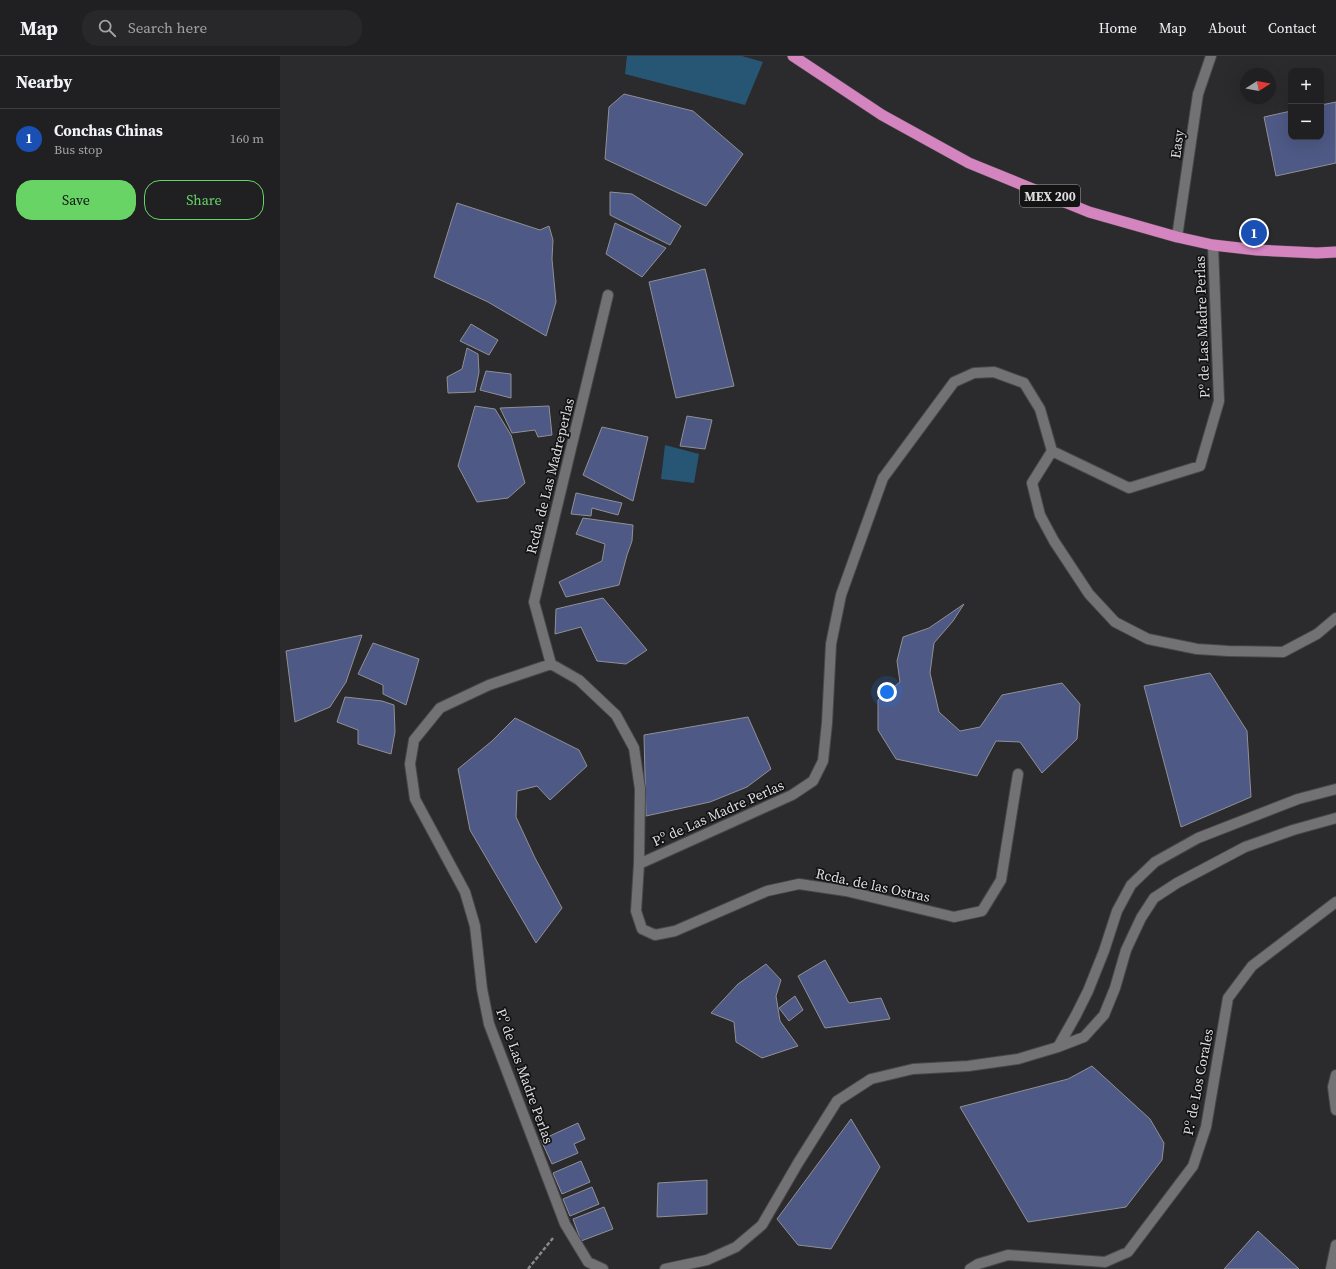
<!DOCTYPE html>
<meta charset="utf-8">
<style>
body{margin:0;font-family:"Source Serif 4",serif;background:#28282a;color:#f1f3f6}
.controls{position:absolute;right:12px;top:12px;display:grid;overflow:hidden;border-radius:8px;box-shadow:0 4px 16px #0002}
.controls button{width:36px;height:36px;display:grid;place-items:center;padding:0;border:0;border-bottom:1px solid #3d3e40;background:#202022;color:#f1f3f6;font:20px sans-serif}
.compass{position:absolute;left:960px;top:12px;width:36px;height:36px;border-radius:50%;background:#202022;box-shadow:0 4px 16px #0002;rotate:79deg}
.you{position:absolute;left:607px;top:636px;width:14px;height:14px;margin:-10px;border:3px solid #fff;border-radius:50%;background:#1a73e8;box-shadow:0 0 0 6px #1a73e833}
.badge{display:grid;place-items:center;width:26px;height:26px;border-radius:50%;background:#68d465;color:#fff;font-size:13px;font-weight:700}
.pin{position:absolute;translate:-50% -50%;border:2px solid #fff;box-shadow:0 1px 4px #0006}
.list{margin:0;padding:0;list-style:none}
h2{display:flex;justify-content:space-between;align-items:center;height:52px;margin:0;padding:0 16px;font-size:17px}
h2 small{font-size:13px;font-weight:400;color:#a2a3a5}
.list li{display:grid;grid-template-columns:26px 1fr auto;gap:12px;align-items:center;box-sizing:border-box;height:60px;padding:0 16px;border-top:1px solid #3d3e40}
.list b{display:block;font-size:15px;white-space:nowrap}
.list p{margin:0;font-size:13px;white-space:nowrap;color:#a2a3a5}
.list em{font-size:13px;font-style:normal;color:#a2a3a5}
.actions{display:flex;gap:8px;padding:12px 16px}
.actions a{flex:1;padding:9px 0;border:1px solid #68d465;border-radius:16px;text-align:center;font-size:14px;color:#68d465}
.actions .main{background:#68d465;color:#111}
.icon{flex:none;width:22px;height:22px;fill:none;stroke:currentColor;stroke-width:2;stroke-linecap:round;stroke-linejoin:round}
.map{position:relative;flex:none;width:1056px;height:1213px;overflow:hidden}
header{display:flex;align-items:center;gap:24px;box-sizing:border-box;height:56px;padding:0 20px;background:#202022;border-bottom:1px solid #3d3e40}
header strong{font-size:19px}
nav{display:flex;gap:22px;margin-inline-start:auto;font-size:14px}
.search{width:280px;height:36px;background:#28282a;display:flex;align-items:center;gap:10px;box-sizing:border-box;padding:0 14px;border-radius:16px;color:#a2a3a5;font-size:15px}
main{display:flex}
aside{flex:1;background:#202022}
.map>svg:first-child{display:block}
.water{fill:#275675}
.building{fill:#4e5985;stroke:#909195}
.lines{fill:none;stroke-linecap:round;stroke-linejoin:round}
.minor-casing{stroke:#49474a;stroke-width:12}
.trunk-casing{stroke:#49474a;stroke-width:12}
.path{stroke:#888789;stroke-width:2.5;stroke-dasharray:4 2;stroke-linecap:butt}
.minor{stroke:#727174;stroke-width:10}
.trunk{stroke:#d484bf;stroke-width:11}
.labels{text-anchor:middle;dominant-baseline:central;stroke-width:3.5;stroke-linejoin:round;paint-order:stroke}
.shield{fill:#131314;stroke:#a1a0a2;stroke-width:1}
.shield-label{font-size:13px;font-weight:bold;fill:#dedddf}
.street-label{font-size:14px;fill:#dedddf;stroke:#131314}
</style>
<header>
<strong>Map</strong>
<div class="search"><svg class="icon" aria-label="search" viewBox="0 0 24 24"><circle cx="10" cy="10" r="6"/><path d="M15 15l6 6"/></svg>Search here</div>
<nav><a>Home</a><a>Map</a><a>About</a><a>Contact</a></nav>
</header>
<main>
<aside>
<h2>Nearby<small></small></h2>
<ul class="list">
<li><span class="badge" style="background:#1a4fb4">1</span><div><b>Conchas Chinas</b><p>Bus stop</p></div><em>160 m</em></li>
</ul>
<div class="actions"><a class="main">Save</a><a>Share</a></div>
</aside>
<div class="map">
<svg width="1056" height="1213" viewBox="0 0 1056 1213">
<rect width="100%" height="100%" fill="#2b2a2d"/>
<path class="water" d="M347,0H462L483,6L465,49L345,18Z
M385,389L419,398L414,427L381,423Z"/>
<path class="building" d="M344,38L413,55L463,98L426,150L325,103L329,51Z
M1056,46V107L996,120L984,61L1011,55V81H1041V49Z
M330,136L352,138L401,170L390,189L330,159Z
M177,147L260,174L269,170L273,184L272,203L276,246L266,280L208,246L154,221Z
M335,167L386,192L362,221L326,198Z
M425,213L454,330L396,342L369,226Z
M191,268L218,284L209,299L180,285Z
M187,292L198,298L199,316L195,336L168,337L167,321L182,313Z
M206,315L231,318V342L200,334Z
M195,350L215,353L231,379L245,427L228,442L197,446L178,410Z
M269,350L272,379L258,381L255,374L232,377L220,352Z
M407,360L432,364L425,393L400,390Z
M322,371L368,381L353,445L303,419Z
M296,437L342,447L338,459L312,452L311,460L291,458Z
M303,462L353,469L352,485L347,499L339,529L286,541L279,526L322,505L325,488L296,478Z
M323,542L367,594L346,608L317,605L301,571L275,578L276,553Z
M684,548L673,565L654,587L650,617L659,656L680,675L700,671L722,639L782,627L800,648L797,683L762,717L740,686L716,685L697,720L616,703L598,674V644L620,626L617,605L623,581L649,572Z
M82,579L66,626L50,651L15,666L6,595Z
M93,587L139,603L126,649L103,638V629L78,618Z
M930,617L967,675L971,741L901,771L864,630Z
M65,641L102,645L114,649L115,676L111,698L78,688V674L57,666Z
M468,661L491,713L467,731L430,746L366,760L364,679Z
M235,662L299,694L307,710L270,744L257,730L237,735L236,761L255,802L282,852L256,887L190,774L178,713L212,685Z
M545,904L569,947L601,942L610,963L545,972L518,920Z
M486,908L501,924L496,940L500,965L518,990L482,1002L456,986L454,966L431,957L458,928Z
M515,940L523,954L509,965L499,952Z
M812,1010L870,1063L884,1087L882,1104L846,1151L748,1166L680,1051L788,1023Z
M571,1063L600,1111L551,1193L518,1189L497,1163Z
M298,1067L305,1083L294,1088L298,1097L272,1108L261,1084Z
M301,1105L310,1126L282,1138L273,1117Z
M427,1124V1158L377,1161L378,1127Z
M312,1131L319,1148L290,1160L283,1143Z
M324,1151L333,1173L301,1185L293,1163Z
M978,1175L1019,1213H944Z"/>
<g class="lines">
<defs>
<path id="minor" d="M897,181L918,38L931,0
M772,395L752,427L760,459L774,485L809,538L835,566L868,583L917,593L948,595L1003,596L1037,578L1056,562
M271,608L254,546L328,239
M359,808L356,855L362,873L375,879L395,875L487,835L519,828L566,835L674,861L702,855L721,824L738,718
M778,991L796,959L808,935L824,895L837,855L851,829L875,806L918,782L1018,743L1056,733
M1056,1019L1053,1031L1056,1054
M323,1213L308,1206L285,1168L209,968L202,933L195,870L185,836L135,743L130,708L134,684L160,652L209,629L271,608L299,624L336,659L354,692L360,733L359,808L512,739L533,725L543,705L547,667L551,588L561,539L603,422L674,326L694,317L714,316L744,327L760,353L772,395L849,432L920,410L939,345L933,189
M385,1213L427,1204L456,1191L482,1169L518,1107L557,1045L591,1023L633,1013L688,1010L738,1003L778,991L804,981L824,959L835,932L846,894L861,862L874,842L897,827L965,791L1013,774L1056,762
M690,1213L698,1208L728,1199L825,1206L848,1196L913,1110L926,1071L948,942L972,910L1056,846
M1051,1213L1056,1189"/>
<path id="trunk" d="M513,0L602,59L689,107L809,156L897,181L933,189L977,194L1037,197L1056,196"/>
</defs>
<use href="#minor" class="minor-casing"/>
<use href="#trunk" class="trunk-casing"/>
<path class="path" d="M248,1213L273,1182"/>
<use href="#minor" class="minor"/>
<use href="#trunk" class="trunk"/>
</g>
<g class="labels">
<rect class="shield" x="740" y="129" width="60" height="22" rx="3"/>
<g class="shield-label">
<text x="770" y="140">MEX 200</text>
</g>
<g class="street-label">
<text transform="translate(897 88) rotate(-82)">Easy</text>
<text transform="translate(922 271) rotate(-92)">P.º de Las Madre Perlas</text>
<text transform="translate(270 420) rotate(-76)">Rcda. de Las Madreperlas</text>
<text transform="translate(438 757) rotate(-24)">P.º de Las Madre Perlas</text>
<text transform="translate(593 829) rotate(12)">Rcda. de las Ostras</text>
<text transform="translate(245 1020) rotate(70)">P.º de Las Madre Perlas</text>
<text transform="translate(918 1026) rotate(-79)">P.º de Los Corales</text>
</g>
</g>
</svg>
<div class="controls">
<button>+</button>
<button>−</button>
</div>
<svg class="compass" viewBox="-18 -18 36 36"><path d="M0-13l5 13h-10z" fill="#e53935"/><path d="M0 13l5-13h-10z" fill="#a2a3a5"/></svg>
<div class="you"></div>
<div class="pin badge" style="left:974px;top:177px;background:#1a4fb4">1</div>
</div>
</main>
